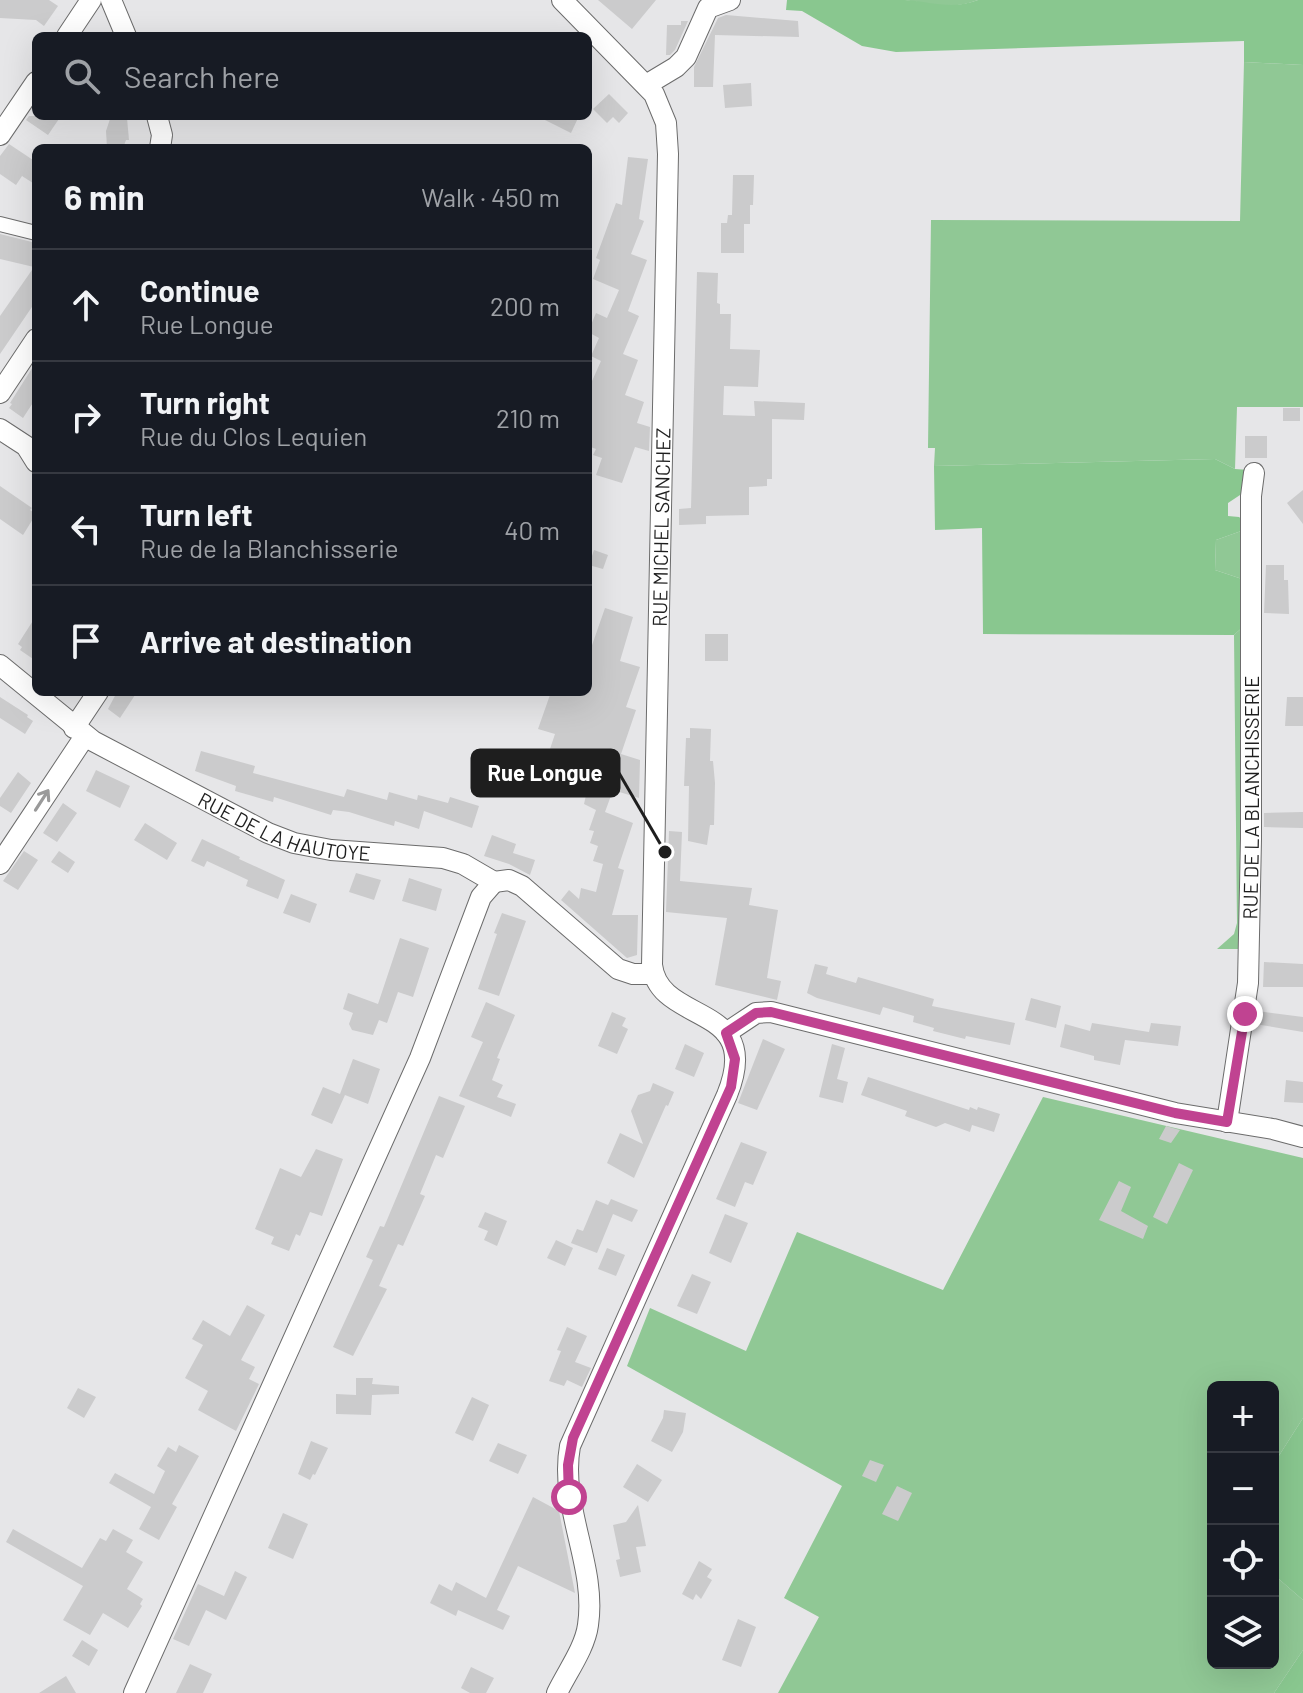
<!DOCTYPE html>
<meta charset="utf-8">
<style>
body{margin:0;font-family:Barlow,sans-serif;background:#242831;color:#f1f3f6}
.controls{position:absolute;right:24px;bottom:24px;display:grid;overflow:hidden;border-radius:12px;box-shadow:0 8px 32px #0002}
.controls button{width:72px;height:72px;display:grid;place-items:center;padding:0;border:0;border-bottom:2px solid #363941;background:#171b24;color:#f1f3f6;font:40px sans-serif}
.stop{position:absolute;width:24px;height:24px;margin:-18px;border:6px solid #c04391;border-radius:50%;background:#fff}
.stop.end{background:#c04391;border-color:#fff;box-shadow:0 2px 8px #0008}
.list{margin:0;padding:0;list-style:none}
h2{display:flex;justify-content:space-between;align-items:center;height:104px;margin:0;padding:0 32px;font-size:34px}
h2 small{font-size:26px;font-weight:400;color:#9ea1a6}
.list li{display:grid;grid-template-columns:52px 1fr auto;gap:24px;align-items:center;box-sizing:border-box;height:112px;padding:0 32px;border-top:2px solid #363941}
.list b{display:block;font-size:30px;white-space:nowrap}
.list p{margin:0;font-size:26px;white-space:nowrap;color:#9ea1a6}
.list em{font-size:26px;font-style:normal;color:#9ea1a6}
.icon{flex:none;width:44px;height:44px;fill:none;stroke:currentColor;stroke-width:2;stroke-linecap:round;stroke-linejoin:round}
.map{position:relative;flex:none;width:1303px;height:1693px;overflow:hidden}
.search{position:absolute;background:#171b24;box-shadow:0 8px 32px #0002;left:32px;top:32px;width:560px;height:88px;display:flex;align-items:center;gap:20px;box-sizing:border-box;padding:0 28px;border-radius:12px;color:#9ea1a6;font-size:30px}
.panel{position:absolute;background:#171b24;box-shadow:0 8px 32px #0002;left:32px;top:144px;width:560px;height:552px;border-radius:12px}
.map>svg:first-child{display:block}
.green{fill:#90c895}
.forest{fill:#89c78f}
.building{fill:#cbcbcc}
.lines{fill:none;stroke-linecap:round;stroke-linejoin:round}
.pedestrian-casing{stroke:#6c6c6c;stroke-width:16}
.minor-casing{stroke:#6c6c6c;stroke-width:22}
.pedestrian{stroke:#fff;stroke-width:14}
.minor{stroke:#fff;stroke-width:20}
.oneway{stroke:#9a9a9a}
.route{stroke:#c04391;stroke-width:10}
.labels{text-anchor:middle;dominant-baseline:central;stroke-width:6;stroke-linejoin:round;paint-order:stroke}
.street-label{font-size:20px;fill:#1e1e1e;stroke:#fff}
.leader{fill:none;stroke:#1e1e1e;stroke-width:3}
.callout-dot{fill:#1e1e1e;stroke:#fff;stroke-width:3}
.callout{fill:#1e1e1e;stroke:#1e1e1e;stroke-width:3}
.callout-label{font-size:22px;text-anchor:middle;font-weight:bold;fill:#fff}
</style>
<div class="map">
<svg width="1303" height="1693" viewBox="0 0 1303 1693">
<rect width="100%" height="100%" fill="#e6e6e8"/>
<path class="green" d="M905,0H978C953,10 931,4 905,0Z
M1244,62L1303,65V407H1237L1235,469L1215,459L934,466L935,448H928L931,220L1240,221Z
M1244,530L1245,580L1215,570L1216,540Z
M1245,625L1244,949H1217L1234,934L1237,923L1234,635Z
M1043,1097L1303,1158V1418L1273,1465V1387H1213V1663H1273V1574L1303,1600V1650L1274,1693H778L819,1617L784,1598L842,1486L627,1366L650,1308L746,1351L797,1232L943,1290Z"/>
<path class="forest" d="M787,0C826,0 867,0 905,0C932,2 952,10 978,0H1303V65L1244,62V41L896,52L862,46L802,11L786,10Z
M1215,459L1235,469L1249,470L1243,493L1228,503V516L1239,517L1244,521V530L1216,540L1215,570L1245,580V625L1234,635L983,634L982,528L935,530L934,466Z
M1303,1418V1600L1273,1574V1465Z
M1303,1650V1693H1274Z"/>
<path class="building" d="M0,0H49L58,6L44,26L36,20L0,18Z
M598,0H656L632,29Z
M726,15L798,21L799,37L715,35L713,87H694V67L718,18Z
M681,21H688L675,50L670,55H666L667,25H681Z
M751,83L752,106L725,108L723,85Z
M609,94L628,113L619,123L613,117L607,123L593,109Z
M29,116H61L48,135L26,120Z
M111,116H125L127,118L129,140H126L123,148H107L106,131Z
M537,116H579L571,133Z
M9,144L36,162V185L22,176L16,185L0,174V156Z
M628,157L648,159L639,219L644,221L631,254L647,260L628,311L639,316L623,354L638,360L625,395L644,402L637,423L650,427L649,451L635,447L622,483L596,475L602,458L593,455L596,449L588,446V390L601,361L591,356L599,338L588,332L596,313L607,318L619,290L593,279L600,260L596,258L616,203L622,205Z
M733,175H754L753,205H750V224H744V253H721V223H727L728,215H732Z
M0,234L36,243V301L0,354V316L34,267L0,259Z
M697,272L718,273L717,303L720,304V314H731L730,349L760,350L758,387L724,386L723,415L755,416L754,401L805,403L804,420L772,419V479H767V486L749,487V515L706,516V524L679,525V509L691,508Z
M36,362V398L23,418L9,408L12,404L10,403Z
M1283,408H1300V421H1283Z
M1245,436H1267V458H1245Z
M0,486L32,508L30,510L36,514L23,535L0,519Z
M1303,490V524L1287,503Z
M594,550L608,555L603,569L589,565Z
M1266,565H1284V580H1288L1289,614L1264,613Z
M605,608L633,617L620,661L640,667L626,707L636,710L621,754L640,760L639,798L613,790L605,812L633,823L618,868L624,870L612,915H638L637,955L627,958L561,900L569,890L579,899L581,888L596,892L603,864L593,861L598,846L590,843L594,831L589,830L596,810L584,804L594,760L569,752L563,773L544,767L555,734L538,729L551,692H588V650L590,651Z
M36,616V661L20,650L22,647L18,644Z
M705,634H728V661H705Z
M117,692H137L120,718L108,709Z
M0,697L28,715L27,717L33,721L25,734L0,718Z
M1287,697H1303V726H1285Z
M690,728L711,729L710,761H713L715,783L714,825H710L707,845L688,841L689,786H684L686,738H690Z
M201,751L255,766L253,773L344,797L347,789L387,800L389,792L417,800L418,795L448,803L450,797L479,806L472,828L424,811L419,829L395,821L394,826L349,812L333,810L331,815L274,797L273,802L235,791L236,786L195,771Z
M96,770L130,786L120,808L86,791Z
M18,772L31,783L11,813L0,806V798Z
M63,803L77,813L57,842L43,833Z
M1303,812V828L1264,827V813Z
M145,823L177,843L167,860L134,840Z
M669,831L682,832L680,881L752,888L749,905L778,910L767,978L781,981L777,1000L715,985L727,918L666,912Z
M492,835L516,844L513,853L535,860L530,875L509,864L484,856Z
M202,839L240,857L239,859L285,880L278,899L246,886L248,880L207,861L204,867L191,861Z
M24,851L38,860L18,890L3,881Z
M59,851L75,862L68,873L51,862Z
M356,873L381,880L374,900L349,892Z
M409,878L442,889L436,911L402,901Z
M291,894L317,904L310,923L283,913Z
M502,913L526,921L499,996L478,989L497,934L494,933Z
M400,938L429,948L413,997L398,992L387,1023L379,1020L373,1035L352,1030L349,1024L353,1013L343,1009L348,993L378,1004Z
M1264,962L1303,964V987H1263Z
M815,964L828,967L826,974L856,983L858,977L934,999L932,1006L1015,1023L1010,1045L966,1036L965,1039L933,1031L934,1028L913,1022L914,1016L883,1007L880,1015L817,998L807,993Z
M1031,998L1061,1006L1056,1028L1025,1020Z
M486,1002L515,1015L497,1058L500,1059L492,1080L503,1085L497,1097L516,1104L511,1117L459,1096L483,1042L471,1037Z
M1257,1011L1303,1017V1032L1255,1024Z
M612,1012L626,1018L622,1026L628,1029L617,1054L598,1046Z
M1092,1023L1149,1032L1151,1023L1181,1026L1178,1046L1125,1040L1120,1065L1094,1060V1056L1060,1047L1065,1024L1090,1031Z
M763,1039L785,1049L757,1110L738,1103Z
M685,1044L704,1053L694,1077L675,1069Z
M832,1044L845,1048L837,1079L848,1082L843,1103L819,1097Z
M353,1059L380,1069L368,1104L345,1095L332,1124L311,1115L323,1087L340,1094Z
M868,1077L969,1110L970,1107L977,1110L978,1107L1000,1114L994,1132L972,1125L970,1132L945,1123L936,1127L905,1116L907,1111L861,1095Z
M1286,1080L1303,1082V1103L1284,1102Z
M653,1083L674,1092L668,1106L666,1105L634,1178L607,1163L620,1133L643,1144L631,1111L638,1095L650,1091Z
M439,1096L465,1106L443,1158L436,1155L420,1194L425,1196L403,1246L398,1244L379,1286L387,1289L353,1356L333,1347L373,1260L366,1257L380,1226L384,1227Z
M1166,1126L1180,1130L1171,1143L1159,1139Z
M741,1142L767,1152L753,1185L745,1182L735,1207L716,1199Z
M316,1149L343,1159L322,1216L310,1212L300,1236L296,1234L289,1251L271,1244L274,1237L255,1229L280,1168L301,1177Z
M1179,1163L1193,1170L1167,1224L1153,1217Z
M1119,1181L1131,1187L1121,1211L1148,1226L1143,1239L1099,1220Z
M611,1199L638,1210L632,1222L613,1214L597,1253L571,1243L577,1229L583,1231L596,1200L608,1205Z
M485,1212L507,1221L497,1246L484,1240L488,1231L478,1227Z
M725,1214L748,1223L731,1263L709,1253Z
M556,1240L573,1248L565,1266L547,1258Z
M607,1248L625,1255L616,1276L598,1269Z
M692,1274L711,1282L697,1314L677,1306Z
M247,1305L265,1315L241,1360L255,1367L249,1379L259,1384L236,1431L198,1410L208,1391L185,1378L203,1345L192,1339L203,1320L230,1336Z
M567,1327L587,1336L575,1362L591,1368L582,1387L567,1380L564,1386L549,1381L561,1351L557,1350Z
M356,1378H373L372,1384L399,1386V1394L372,1395L371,1415L336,1414V1394L356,1395Z
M78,1388L96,1397L84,1418L67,1408Z
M472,1397L489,1405L473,1441L455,1433Z
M664,1410L686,1413L683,1432L672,1452L651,1441L663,1418Z
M311,1441L328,1448L315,1475L313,1474L310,1480L298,1474Z
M498,1443L527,1455L518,1474L489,1461Z
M179,1445L199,1456L172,1504L177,1507L159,1540L139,1529L151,1507L109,1483L115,1473L154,1494L165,1471L157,1466L168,1447L176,1452Z
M870,1460L884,1465L876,1482L862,1476Z
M637,1464L662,1480L648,1502L623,1487Z
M897,1486L912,1493L898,1521L882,1514Z
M533,1497L559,1511L575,1593L518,1566L497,1610L510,1616L503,1630L458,1610L456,1616L430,1603L439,1584L452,1591L456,1582L486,1598Z
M638,1505L646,1546L636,1547L641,1572L620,1577L616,1560L620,1559L613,1525L626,1522Z
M283,1513L308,1524L293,1559L268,1548Z
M13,1529L82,1568L100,1538L106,1541L113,1529L133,1540L126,1552L143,1562L127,1589L143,1599L140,1604L142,1606L128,1628L103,1613L90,1635L63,1620L83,1586L6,1542Z
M699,1561L712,1569L707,1577L712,1580L701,1599L696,1594L693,1600L682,1594Z
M235,1571L247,1577L226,1620L206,1610L189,1646L173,1639L198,1584L224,1596Z
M738,1619L756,1627L741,1667L722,1660Z
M82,1640L98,1650L89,1666L72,1656Z
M190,1664L212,1674L203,1693H176Z
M471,1667L494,1678L486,1693H470L461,1688Z
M66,1676L76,1693H39Z"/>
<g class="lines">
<defs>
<path id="pedestrian" d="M0,224L36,233"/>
<g id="minor">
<path d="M111,0L126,36"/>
<path d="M67,36L91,0"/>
<path d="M646,85L676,67L686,57L708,8L730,0"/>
<path d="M157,116L162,135L160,148"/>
<path d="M0,135L36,82"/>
<path d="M0,393L36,339"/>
<path d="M0,429L26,446L36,462"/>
<path id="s1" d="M0,665L93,741L268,833L294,843L331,850L443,858L463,864L494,882"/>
<path d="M74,728L98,692"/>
<path d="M0,864L85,736"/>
<path d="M494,882L509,880L522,886L618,969L633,974H653"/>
<path d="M726,1033L756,1013L771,1012L1175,1113L1273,1129L1303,1137"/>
<path id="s2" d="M1227,1122L1248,983L1251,839V496L1254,473"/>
<path d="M134,1693L420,1058L481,897L494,882"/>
<path id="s3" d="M557,1693C567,1672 585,1648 588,1625C597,1565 559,1507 570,1446L727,1095C765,1001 659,1026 652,965L668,154L666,123L654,94L562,0"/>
</g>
</defs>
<use href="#pedestrian" class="pedestrian-casing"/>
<use href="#minor" class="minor-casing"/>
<use href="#pedestrian" class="pedestrian"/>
<use href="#minor" class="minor"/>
</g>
<defs><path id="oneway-shaft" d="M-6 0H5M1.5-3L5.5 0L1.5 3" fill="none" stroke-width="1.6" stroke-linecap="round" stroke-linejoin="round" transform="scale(2)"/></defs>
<use class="oneway" href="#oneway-shaft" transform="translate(42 800) rotate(-57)"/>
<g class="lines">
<path class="route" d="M569,1497L568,1465L573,1438L731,1087L735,1059L726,1033L756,1013L771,1012L1175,1113L1227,1122L1245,1014"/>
</g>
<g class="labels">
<g class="street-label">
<text stroke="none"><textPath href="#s3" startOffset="1248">RUE MICHEL SANCHEZ</textPath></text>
<text stroke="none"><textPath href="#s2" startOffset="326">RUE DE LA BLANCHISSERIE</textPath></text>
<text stroke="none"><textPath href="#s1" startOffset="332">RUE DE LA HAUTOYE</textPath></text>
</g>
</g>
<path class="leader" d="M665 852L619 773"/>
<circle class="callout-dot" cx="665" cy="852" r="8"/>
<rect class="callout" x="472" y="750" width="147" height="46" rx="8"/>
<g class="callout-label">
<text x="545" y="781">Rue Longue</text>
</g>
</svg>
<div class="controls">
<button>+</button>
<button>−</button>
<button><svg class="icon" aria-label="locate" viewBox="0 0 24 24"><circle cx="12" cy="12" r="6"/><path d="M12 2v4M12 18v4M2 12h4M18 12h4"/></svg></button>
<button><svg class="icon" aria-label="layers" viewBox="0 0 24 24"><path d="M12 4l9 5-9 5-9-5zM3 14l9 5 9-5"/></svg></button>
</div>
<div class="stop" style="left:569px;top:1497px"></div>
<div class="stop end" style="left:1245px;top:1014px"></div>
<div class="search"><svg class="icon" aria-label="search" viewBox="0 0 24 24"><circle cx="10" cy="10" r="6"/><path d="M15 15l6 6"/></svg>Search here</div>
<section class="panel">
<h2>6 min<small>Walk · 450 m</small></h2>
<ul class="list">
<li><svg class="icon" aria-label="ahead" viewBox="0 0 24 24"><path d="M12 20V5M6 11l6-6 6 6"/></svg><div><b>Continue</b><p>Rue Longue</p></div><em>200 m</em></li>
<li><svg class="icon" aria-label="right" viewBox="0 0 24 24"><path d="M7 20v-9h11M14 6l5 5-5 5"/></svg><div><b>Turn right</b><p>Rue du Clos Lequien</p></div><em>210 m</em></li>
<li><svg class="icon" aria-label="left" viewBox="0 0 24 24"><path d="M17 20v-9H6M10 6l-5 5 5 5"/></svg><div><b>Turn left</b><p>Rue de la Blanchisserie</p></div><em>40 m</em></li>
<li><svg class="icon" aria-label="arrive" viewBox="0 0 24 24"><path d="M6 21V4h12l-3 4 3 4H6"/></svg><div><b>Arrive at destination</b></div></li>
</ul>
</section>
</div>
